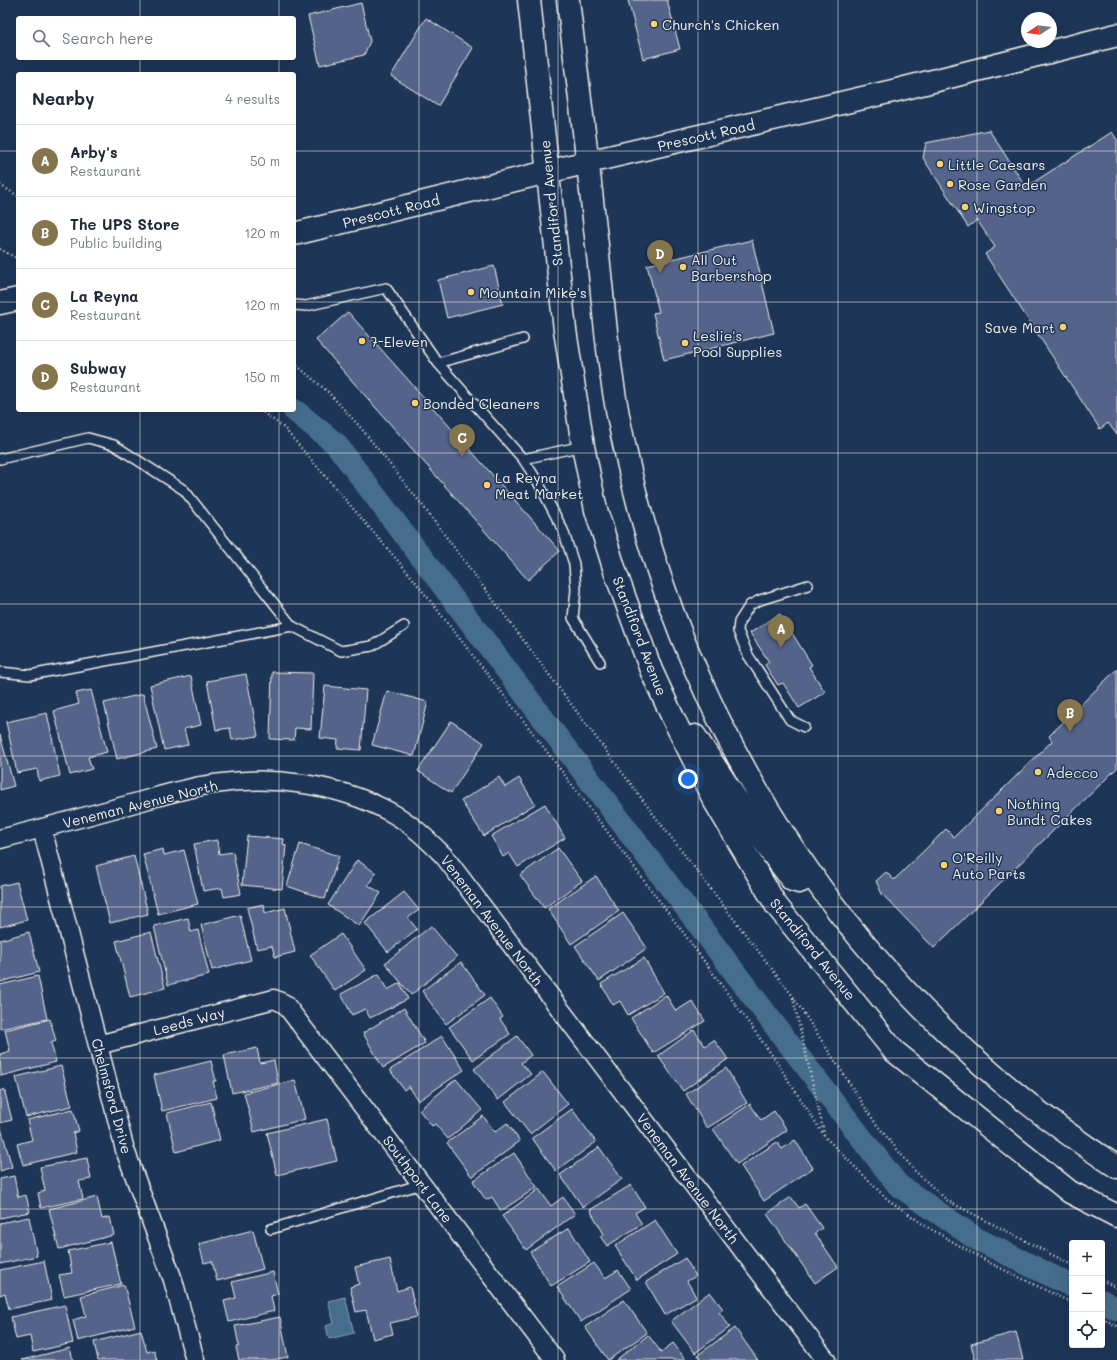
<!DOCTYPE html>
<meta charset="utf-8">
<style>
body{margin:0;font-family:Mali,sans-serif;background:#f6f6f7;color:#1f2937}
.controls{position:absolute;right:12px;bottom:12px;display:grid;overflow:hidden;border-radius:4px;box-shadow:0 4px 16px #0002}
.controls button{width:36px;height:36px;display:grid;place-items:center;padding:0;border:0;border-bottom:1px solid #e0e1e3;background:#fff;color:#1f2937;font:20px sans-serif}
.compass{position:absolute;left:1021px;top:12px;width:36px;height:36px;border-radius:50%;background:#fff;box-shadow:0 4px 16px #0002;rotate:257deg}
.you{position:absolute;left:688px;top:779px;width:14px;height:14px;margin:-10px;border:3px solid #fff;border-radius:50%;background:#1a73e8;box-shadow:0 0 0 6px #1a73e833}
.badge{display:grid;place-items:center;width:26px;height:26px;border-radius:50%;background:#84754c;color:#fff;font-size:13px;font-weight:700}
.pin{position:absolute;translate:-50% -33px;filter:drop-shadow(0 1px 2px #0008)}
.pin::after{content:'';position:absolute;top:21px;width:14px;height:12px;background:inherit;clip-path:polygon(0 0,100% 0,50% 100%)}
.list{margin:0;padding:0;list-style:none}
h2{display:flex;justify-content:space-between;align-items:center;height:52px;margin:0;padding:0 16px;font-size:17px}
h2 small{font-size:13px;font-weight:400;color:#747a83}
.list li{display:grid;grid-template-columns:26px 1fr auto;gap:12px;align-items:center;box-sizing:border-box;height:72px;padding:0 16px;border-top:1px solid #e0e1e3}
.list b{display:block;font-size:15px;white-space:nowrap}
.list p{margin:0;font-size:13px;white-space:nowrap;color:#747a83}
.list em{font-size:13px;font-style:normal;color:#747a83}
.icon{flex:none;width:22px;height:22px;fill:none;stroke:currentColor;stroke-width:2;stroke-linecap:round;stroke-linejoin:round}
.map{position:relative;flex:none;width:1117px;height:1360px;overflow:hidden}
.search{position:absolute;background:#fff;box-shadow:0 4px 16px #0002;left:16px;top:16px;width:280px;height:44px;display:flex;align-items:center;gap:10px;box-sizing:border-box;padding:0 14px;border-radius:4px;color:#747a83;font-size:15px}
.panel{position:absolute;background:#fff;box-shadow:0 4px 16px #0002;left:16px;top:72px;width:280px;height:340px;border-radius:4px}
.map>svg:first-child{display:block}
.water{fill:#456e8d;stroke:#8ba2b1}
.lines{fill:none;stroke-linecap:round;stroke-linejoin:round}
.canal{stroke:#456e8d;stroke-width:23}
.building{fill:#53638a;stroke:#f4f1e8}
.lane-casing{stroke:#f4f1e8;stroke-width:12}
.street-casing{stroke:#f4f1e8;stroke-width:21}
.secondary-casing{stroke:#f4f1e8;stroke-width:25}
.path{stroke:#f4f1e8;stroke-width:2.5;stroke-dasharray:1 3;stroke-linecap:butt}
.lane{stroke:#1d3557;stroke-width:9}
.street{stroke:#1d3557;stroke-width:18}
.secondary{stroke:#1d3557;stroke-width:22}
.grid{fill:none;stroke:#f4f1e8;stroke-width:1;stroke-opacity:0.55}
.poi-dot{fill:#ffd166;stroke:#1d3557;stroke-width:1.5}
.labels{text-anchor:middle;dominant-baseline:central;stroke-width:3;stroke-linejoin:round;paint-order:stroke}
.poi-label{font-size:14px;fill:#f4f1e8;stroke:#1d3557;text-anchor:start}
.street-label{font-size:14px;fill:#f4f1e8;stroke:#1d3557}
</style>
<div class="map">
<svg width="1117" height="1360" viewBox="0 0 1117 1360">
<rect width="100%" height="100%" fill="#1d3557"/>
<filter id="ink" filterUnits="userSpaceOnUse"><feTurbulence type="fractalNoise" baseFrequency=".025" numOctaves="2"/><feDisplacementMap in="SourceGraphic" scale="8" xChannelSelector="R" yChannelSelector="G"/><feConvolveMatrix kernelMatrix="1 2 1 2 8 2 1 2 1" color-interpolation-filters="sRGB"/></filter>
<g filter="url(#ink)">
<path class="water" d="M345,1297L354,1333L329,1339L326,1326L334,1323L328,1301Z"/>
<g class="lines">
<path class="canal" d="M294,410L336,444L785,1039L898,1185L975,1238L1072,1286
M1102,1301L1117,1309"/>
</g>
<path class="building" d="M628,0H667L680,49L643,59Z
M361,3L370,41L364,55L320,65L308,16Z
M426,18L473,48L438,106L391,76Z
M989,130L1026,187L1112,132L1117,140V435L1108,423L1100,429L985,254L995,247L977,220L968,227L923,158L926,143Z
M752,240L774,333L664,360L653,313L659,312L647,265Z
M494,266L503,304L447,318L438,280Z
M348,312L560,551L528,580L316,340Z
M780,614L812,665L809,667L825,692L799,708L783,683L778,685L765,665L769,662L750,633Z
M1117,669V768L934,948L882,894L876,881L886,872L894,880L946,829L954,837L1052,741L1049,736Z
M272,672L313,673L311,729L295,728L294,740L270,739Z
M246,674L258,736L232,740L230,728L216,730L207,681Z
M191,676L201,725L184,729L188,745L164,750L150,685Z
M325,686L366,690L361,750L337,748L338,740L320,738Z
M91,690L107,752L88,757L92,769L70,775L54,711L79,704L76,693Z
M387,691L428,702L414,756L372,745Z
M143,694L157,749L117,759L104,703Z
M47,713L60,776L39,781L37,769L17,773L6,722Z
M451,721L484,743L451,793L418,771Z
M0,735L14,786L0,790Z
M499,777L505,787L519,778L535,804L484,836L461,801Z
M545,804L565,838L518,867L509,853L503,857L491,836Z
M247,836L284,839L283,844L286,845L282,889L242,885Z
M217,840L219,854L233,852L241,894L224,897L222,888L203,891L194,844Z
M300,844L339,856L325,899L287,886Z
M558,848L582,881L544,908L520,875Z
M163,849L164,855L184,850L198,904L158,914L143,854Z
M134,856L148,914L110,923L96,866Z
M357,860L376,873L368,885L381,893L359,926L328,905Z
M596,876L619,911L571,944L548,909Z
M17,882L27,920L0,927V886Z
M404,892L419,910L408,918L417,929L388,952L365,923Z
M264,904L265,913L285,908L295,952L275,957L272,946L257,949L247,908Z
M623,913L647,948L599,981L575,946Z
M240,915L251,960L212,970L201,925Z
M188,918L191,932L198,930L209,975L168,985L154,926Z
M431,926L457,957L411,995L385,963Z
M29,932L39,972L0,982V940Z
M151,932L165,988L130,997L116,941Z
M341,934L366,970L335,991L310,955Z
M644,958L664,993L628,1015L620,1001L613,1005L601,984Z
M461,962L485,995L446,1024L422,991Z
M379,974L387,990L400,983L408,999L370,1018L365,1009L352,1015L341,994Z
M38,976L47,1019L0,1029V985Z
M666,995L676,1011L692,1001L705,1021L653,1053L631,1018Z
M490,998L503,1017L500,1019L510,1034L473,1060L449,1027Z
M404,1008L425,1043L383,1068L363,1033Z
M50,1019L56,1041L51,1043L56,1062L1,1076L0,1054L10,1051L5,1030Z
M694,1030L705,1046L714,1040L728,1059L683,1091L658,1056Z
M442,1036L464,1070L418,1101L409,1086L404,1090L390,1070Z
M517,1036L531,1055L521,1063L531,1074L498,1100L474,1069Z
M257,1048L260,1063L274,1060L278,1083L232,1093L224,1055Z
M211,1061L216,1081H213L217,1098L162,1111L154,1075Z
M61,1066L72,1106L26,1117L16,1077Z
M726,1068L747,1103L707,1128L686,1094Z
M543,1072L568,1104L530,1134L505,1102Z
M456,1079L482,1110L448,1139L435,1124L432,1126L419,1110Z
M295,1080L305,1119L254,1132L244,1093Z
M4,1089L12,1120L0,1123V1091Z
M211,1102L220,1140L176,1152L167,1113Z
M750,1104L761,1120L774,1111L787,1130L737,1164L713,1129Z
M73,1109L79,1131L73,1133L77,1152L23,1165L17,1144L32,1140L27,1120Z
M572,1109L596,1142L556,1171L532,1138Z
M483,1116L495,1132L507,1123L520,1141L472,1177L447,1143Z
M327,1119L337,1161L277,1175L267,1133Z
M0,1128H1L12,1167L0,1171Z
M795,1140L813,1168L764,1201L741,1166L777,1142L782,1149Z
M599,1147L622,1179L583,1207L560,1175Z
M514,1153L537,1187L501,1211L492,1197L486,1200L473,1181Z
M87,1158L91,1179L79,1181L83,1199L41,1208L38,1193L45,1191L40,1167Z
M14,1176L18,1197L26,1195L30,1212L0,1218V1179Z
M631,1185L645,1207L635,1213L642,1224L607,1246L600,1236L604,1234L590,1210Z
M539,1189L551,1206L563,1197L575,1214L526,1250L502,1216Z
M97,1197L102,1219L110,1217L114,1235L59,1249L49,1209Z
M791,1197L799,1208L805,1204L822,1228L815,1233L838,1267L815,1283L767,1214Z
M29,1217L37,1256L0,1264V1223Z
M655,1220L677,1254L637,1280L615,1246Z
M569,1228L590,1262L551,1286L530,1252Z
M253,1230L263,1269L217,1281L212,1261L204,1263L199,1244Z
M111,1242L121,1284L64,1296L59,1275L72,1273L68,1251Z
M685,1258L696,1276L687,1281L696,1297L665,1315L646,1282Z
M390,1259L397,1291L410,1287L417,1317L390,1323L393,1334L373,1339L366,1310L356,1312L350,1287L359,1284L355,1267Z
M44,1261L52,1300L9,1309L5,1293L0,1295V1270Z
M594,1263L605,1278L618,1270L631,1289L581,1322L557,1287Z
M273,1272L278,1294L271,1296L274,1311L229,1322L224,1301L236,1298L232,1282Z
M124,1285L135,1326L78,1341L73,1320L86,1316L81,1296Z
M710,1292L723,1309L719,1312L730,1327L695,1353L671,1321Z
M624,1300L647,1333L608,1360L585,1327Z
M65,1305L73,1343L33,1352L30,1336L16,1339L11,1317Z
M280,1317L288,1357L272,1360H239L236,1347L239,1346L235,1326Z
M735,1328L758,1360H701L698,1355Z
M141,1330L147,1352L154,1350L157,1360H98L94,1342Z
M1016,1332L1023,1360H975L971,1344Z
M648,1335L661,1352L673,1343L686,1360H616Z
M70,1348L73,1360H22Z"/>
<g class="lines">
<defs>
<path id="lane" d="M294,305L306,306L386,288L438,363L523,459L538,482L563,530L574,564L576,590L573,618L600,662
M438,363L523,339
M0,459L88,438L114,445L184,490L292,626L341,651L372,646L404,626
M523,459L583,446
M0,672L30,675L292,626
M804,727L790,720L748,655L738,631L739,622L750,605L760,600L808,585
M271,1229L422,1184"/>
<path id="street" d="M42,828L125,1150L173,1280L195,1360
M0,839C40,829 80,818 120,807C151,799 182,788 214,784C273,775 338,784 390,812C411,823 428,840 444,856L826,1360
M98,1045L274,999L285,1004L555,1360"/>
<path id="secondary" d="M529,0L565,330L583,446L596,510L616,574L651,670L674,720L715,802L776,905L894,1051L1070,1192L1117,1216
M568,0C577,76 587,152 595,228C603,295 607,364 621,430C682,734 855,998 1117,1167
M294,234L588,162L893,91L1117,35
M0,303L18,299
M695,736L771,852L792,880L799,882L813,876"/>
</defs>
<use href="#lane" class="lane-casing"/>
<use href="#street" class="street-casing"/>
<use href="#secondary" class="secondary-casing"/>
<path class="path" d="M0,185L18,196
M0,249L18,259
M294,363L328,392L361,428L423,506L654,815L792,995L876,1124L915,1171L948,1201L1072,1265
M260,410L284,428L410,575L520,716L688,939L772,1055L825,1137L887,1199L927,1227L992,1264L1072,1303
M793,998L824,1133
M1102,1280L1117,1288
M1102,1318L1117,1326"/>
<use href="#lane" class="lane"/>
<use href="#street" class="street"/>
<use href="#secondary" class="secondary"/>
</g>
</g>
<path class="grid" d="M140,0V18M279,0V18M419,0V1360M558,0V1360M698,0V1360M838,0V1360M977,0V1360M140,58V74M279,58V74M0,151H18M294,151H1117M0,302H18M294,302H1117M140,410V1360M279,410V1360M0,453H1117M0,604H1117M0,756H1117M0,907H1117M0,1058H1117M0,1209H1117"/>
<g class="poi-dot">
<circle cx="654" cy="24" r="4"/>
<circle cx="940" cy="164" r="4"/>
<circle cx="950" cy="184" r="4"/>
<circle cx="965" cy="207" r="4"/>
<circle cx="683" cy="267" r="4"/>
<circle cx="471" cy="292" r="4"/>
<circle cx="1063" cy="327" r="4"/>
<circle cx="362" cy="341" r="4"/>
<circle cx="685" cy="343" r="4"/>
<circle cx="415" cy="403" r="4"/>
<circle cx="487" cy="485" r="4"/>
<circle cx="1038" cy="772" r="4"/>
<circle cx="999" cy="811" r="4"/>
<circle cx="944" cy="865" r="4"/>
</g>
<g class="labels">
<g class="poi-label">
<text x="662" y="24">Church's Chicken</text>
<text x="948" y="164">Little Caesars</text>
<text x="958" y="184">Rose Garden</text>
<text x="973" y="207">Wingstop</text>
<text x="691" y="259">All Out<tspan x="691" dy="16">Barbershop</tspan></text>
<text x="479" y="292">Mountain Mike's</text>
<text x="1055" y="327" text-anchor="end">Save Mart</text>
<text x="693" y="335">Leslie's<tspan x="693" dy="16">Pool Supplies</tspan></text>
<text x="370" y="341">7-Eleven</text>
<text x="423" y="403">Bonded Cleaners</text>
<text x="495" y="477">La Reyna<tspan x="495" dy="16">Meat Market</tspan></text>
<text x="1046" y="772">Adecco</text>
<text x="1007" y="803">Nothing<tspan x="1007" dy="16">Bundt Cakes</tspan></text>
<text x="952" y="857">O'Reilly<tspan x="952" dy="16">Auto Parts</tspan></text>
</g>
<g class="street-label">
<text transform="translate(706 135) rotate(-13)">Prescott Road</text>
<text transform="translate(551 203) rotate(-96)">Standiford Avenue</text>
<text transform="translate(391 211) rotate(-14)">Prescott Road</text>
<text transform="translate(640 636) rotate(69)">Standiford Avenue</text>
<text transform="translate(140 804) rotate(-14)">Veneman Avenue North</text>
<text transform="translate(492 920) rotate(53)">Veneman Avenue North</text>
<text transform="translate(813 949) rotate(51)">Standiford Avenue</text>
<text transform="translate(189 1021) rotate(-15)">Leeds Way</text>
<text transform="translate(112 1096) rotate(75)">Chelmsford Drive</text>
<text transform="translate(688 1178) rotate(53)">Veneman Avenue North</text>
<text transform="translate(418 1179) rotate(53)">Southport Lane</text>
</g>
</g>
</svg>
<div class="controls">
<button>+</button>
<button>−</button>
<button><svg class="icon" aria-label="locate" viewBox="0 0 24 24"><circle cx="12" cy="12" r="6"/><path d="M12 2v4M12 18v4M2 12h4M18 12h4"/></svg></button>
</div>
<svg class="compass" viewBox="-18 -18 36 36"><path d="M0-13l5 13h-10z" fill="#e53935"/><path d="M0 13l5-13h-10z" fill="#747a83"/></svg>
<div class="you"></div>
<div class="pin badge" style="left:781px;top:648px">A</div>
<div class="pin badge" style="left:1070px;top:732px">B</div>
<div class="pin badge" style="left:462px;top:457px">C</div>
<div class="pin badge" style="left:660px;top:273px">D</div>
<div class="search"><svg class="icon" aria-label="search" viewBox="0 0 24 24"><circle cx="10" cy="10" r="6"/><path d="M15 15l6 6"/></svg>Search here</div>
<section class="panel">
<h2>Nearby<small>4 results</small></h2>
<ul class="list">
<li><span class="badge">A</span><div><b>Arby's</b><p>Restaurant</p></div><em>50 m</em></li>
<li><span class="badge">B</span><div><b>The UPS Store</b><p>Public building</p></div><em>120 m</em></li>
<li><span class="badge">C</span><div><b>La Reyna</b><p>Restaurant</p></div><em>120 m</em></li>
<li><span class="badge">D</span><div><b>Subway</b><p>Restaurant</p></div><em>150 m</em></li>
</ul>
</section>
</div>
